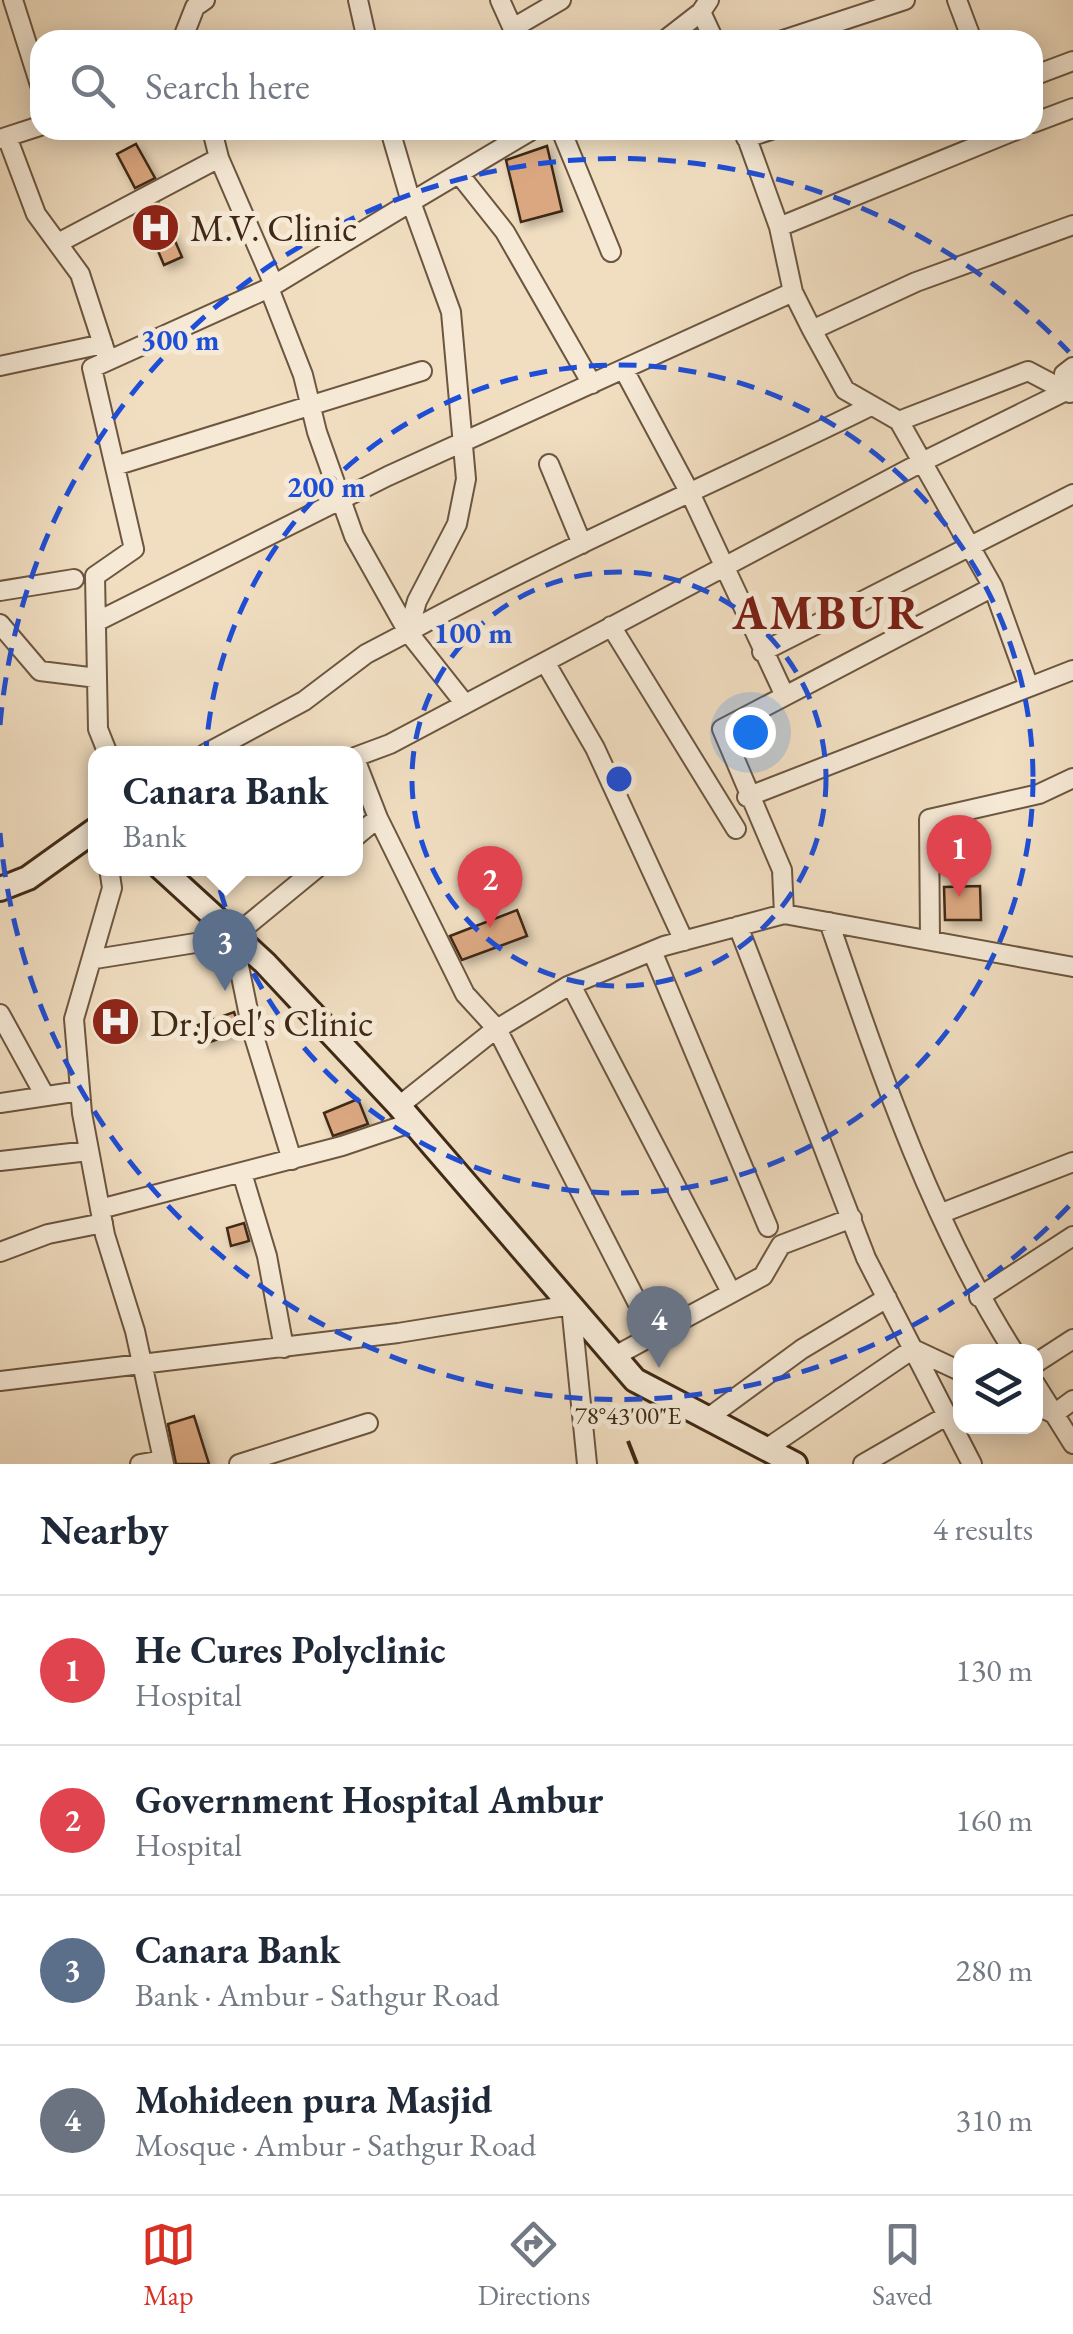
<!DOCTYPE html>
<meta charset="utf-8">
<style>
body{margin:0;font-family:"EB Garamond",serif;background:#f2f2f3;color:#1f2937}
.controls{position:absolute;right:30px;bottom:30px;display:grid;overflow:hidden;border-radius:20px;box-shadow:0 5px 25px #0003}
.controls button{width:90px;height:90px;display:grid;place-items:center;padding:0;border:0;border-bottom:2px solid #e0e1e3;background:#fff;color:#1f2937;font:50px sans-serif}
.you{position:absolute;left:750px;top:732px;width:35px;height:35px;margin:-25px;border:8px solid #fff;border-radius:50%;background:#1a73e8;box-shadow:0 0 0 15px #1a73e833}
.badge{display:grid;place-items:center;width:65px;height:65px;border-radius:50%;background:#d93025;color:#fff;font-size:32px;font-weight:700}
.pin{position:absolute;translate:-50% -82px;filter:drop-shadow(0 2px 5px #0008)}
.pin::after{content:'';position:absolute;top:52px;width:35px;height:30px;background:inherit;clip-path:polygon(0 0,100% 0,50% 100%)}
.popup{position:absolute;left:88px;top:746px;width:275px;height:130px;box-sizing:border-box;display:grid;place-content:center;border-radius:20px;background:#fff;filter:drop-shadow(0 2px 8px #0005);font-size:32px;white-space:nowrap;color:#747a83}
.popup b{font-size:38px;color:#1f2937}
.popup::after{content:'';position:absolute;left:50%;top:100%;margin-left:-20px;border:20px solid transparent;border-top-color:#fff}
.list{margin:0;padding:0;list-style:none}
h2{display:flex;justify-content:space-between;align-items:center;height:130px;margin:0;padding:0 40px;font-size:42px}
h2 small{font-size:32px;font-weight:400;color:#747a83}
.list li{display:grid;grid-template-columns:65px 1fr auto;gap:30px;align-items:center;box-sizing:border-box;height:150px;padding:0 40px;border-top:2px solid #e0e1e3}
.list b{display:block;font-size:38px;white-space:nowrap}
.list p{margin:0;font-size:32px;white-space:nowrap;color:#747a83}
.list em{font-size:32px;font-style:normal;color:#747a83}
.icon{flex:none;width:55px;height:55px;fill:none;stroke:currentColor;stroke-width:2;stroke-linecap:round;stroke-linejoin:round}
.map{position:relative;flex:none;width:1073px;height:1464px;overflow:hidden}
.search{position:absolute;background:#fff;box-shadow:0 5px 25px #0003;left:30px;right:30px;top:30px;height:110px;display:flex;align-items:center;gap:25px;box-sizing:border-box;padding:0 35px;border-radius:30px;color:#747a83;font-size:38px}
.sheet{height:730px;background:#fff}
nav{display:flex;justify-content:space-around;align-items:center;box-sizing:border-box;height:140px;border-top:2px solid #e0e1e3;background:#fff;font-size:28px;color:#747a83}
nav a{display:grid;justify-items:center;gap:5px}
nav .on{color:#d93025}
.map>svg:first-child{display:block}
.building{fill:#daa780;stroke:#3f2915;stroke-width:2.5;filter:url(#shadow)}
.lines{fill:none;stroke-linecap:round;stroke-linejoin:round}
.minor-casing{stroke:#6c5640;stroke-width:22}
.secondary-casing{stroke:#3f2915;stroke-width:28}
.minor{stroke:#f6ead7;stroke-width:18}
.secondary{stroke:#f6ead7;stroke-width:22}
.ticks{fill:none;stroke:#3f2915;stroke-width:4}
.ring{fill:none;stroke:#1d4ed8;stroke-width:5;stroke-dasharray:18 12}
.labels{text-anchor:middle;dominant-baseline:central;stroke-width:10;stroke-linejoin:round;paint-order:stroke}
.poi-label{font-size:38px;fill:#3f2915;stroke:#f6ead7;text-anchor:start}
.district-label{font-size:48px;font-weight:bold;letter-spacing:2.5px;fill:#7a1f14;stroke:#f6ead7}
.ticks-label{font-size:25px;text-anchor:middle;fill:#3f2915;stroke:#f6ead7;stroke-width:10;stroke-linejoin:round;paint-order:stroke}
.centre{fill:#1d4ed8;stroke:#f6ead7;stroke-width:5}
.ring-label{font-size:30px;text-anchor:middle;font-weight:bold;fill:#1d4ed8;stroke:#f6ead7;stroke-width:10;stroke-linejoin:round;paint-order:stroke}
</style>
<div class="map">
<svg width="1073" height="1464" viewBox="0 0 1073 1464">
<defs>
<filter id="shadow"><feDropShadow dx="4.5" dy="4.5" stdDeviation="5" flood-color="#0004"/></filter>
</defs>
<rect width="100%" height="100%" fill="#f1dec1"/>
<filter id="stains"><feTurbulence type="fractalNoise" baseFrequency=".002" numOctaves="4"/><feColorMatrix values="0 0 0 0 .2 0 0 0 0 .09 0 0 0 0 .02 0 0 0 .5 -.17"/></filter>
<radialGradient id="worn" r=".72"><stop offset=".6" stop-color="#630" stop-opacity="0"/><stop offset="1" stop-color="#630" stop-opacity=".3"/></radialGradient>
<path class="building" d="M136,144L155,178L135,188L117,154Z
M547,146L562,211L521,222L506,160Z
M159,204L182,257L164,265L142,213Z
M980,886L981,920H945L944,887Z
M517,910L527,936L462,960L450,936Z
M133,1012L134,1028L105,1030L104,1014Z
M234,1012L240,1031L205,1044L198,1025Z
M358,1099L368,1124L333,1136L324,1113Z
M244,1223L249,1241L231,1246L227,1228Z
M194,1416L209,1464H176L168,1424Z"/>
<g class="lines">
<defs>
<path id="minor" d="M13,0L40,85
M358,0L367,40
M500,0L518,40
M957,0L972,40
M701,12L714,40
M513,28L561,0
M182,40L195,7L205,0
M665,40L701,12L709,0
M783,40L905,0
M1033,76L1073,61
M1033,123L1073,108
M212,130L219,158L274,285
M561,130L611,252
M744,130L779,227L793,292L812,330L845,390L899,421L1028,371L1070,393
M7,137L36,214L80,274L108,360
M746,138L771,130
M0,139L40,126
M459,174L505,232L592,384
M779,227L1016,130
M60,242L219,158
M269,288L303,375L317,432L354,536L408,632L465,704
M812,330L916,282L1073,225
M0,366L103,344
M624,370L691,495L785,696
M899,421L993,587L1029,687
M549,464L582,544
M115,466L422,371
M0,591L74,579
M96,622L388,476L793,292
M0,624L40,671L97,678
M611,626L736,829
M408,632C558,550 715,483 869,407
M762,652L1073,494
M545,662L595,748L684,941
M108,754L98,729L95,576L134,549L92,368L269,288L411,202L390,130
M205,754L304,701L366,654L408,632L417,601L457,524L466,479L451,312L411,202L532,130
M355,757L390,744L922,462L1066,391L1064,374L1073,367
M355,759L378,818L465,994L497,1029L654,1335
M747,797L1073,670
M355,837L378,818
M109,868L112,888L74,1019L82,1113L105,1235L135,1331L164,1464
M784,914L782,870L722,729L993,587
M829,922C879,1067 931,1222 1014,1352
M738,926L866,1258L972,1464
M233,937L252,1030L292,1160
M930,940L929,819L1039,794L1073,778
M652,951L768,1227
M95,959L233,937L317,868
M571,985L731,1292
M0,1014L45,1096
M0,1103L80,1091
M399,1106L492,1032L568,986L664,946L784,914L1073,967
M0,1161L89,1151
M242,1173L267,1256L284,1348
M100,1209L342,1146L413,1122
M942,1213L1073,1162
M0,1252L48,1234L103,1223
M979,1297L1073,1236
M615,1356L763,1276L781,1245L852,1218
M1036,1363L1073,1339
M0,1381L398,1333L571,1305L587,1464
M1036,1385L1073,1444
M1044,1409L1054,1414L1073,1400
M708,1418L802,1349L887,1298
M766,1449L913,1349L960,1371
M140,1464L163,1460
M239,1464L368,1423
M863,1464L948,1415"/>
<path id="secondary" d="M161,868L265,963L399,1106L635,1380L795,1464
M0,889L28,878L95,830"/>
</defs>
<use href="#minor" class="minor-casing"/>
<use href="#secondary" class="secondary-casing"/>
<use href="#minor" class="minor"/>
<use href="#secondary" class="secondary"/>
</g>
<path class="ticks" d="M628,1441L637,1464"/>
<g class="ring">
<circle cx="619" cy="779" r="207"/>
<circle cx="619" cy="779" r="414"/>
<path d="M1069 1206A621 621 0 0 1 0 833M0 725A621 621 0 0 1 1069 352"/>
</g>
<defs>
<symbol id="hospital-disc" viewBox="-11 -11 22 22"><circle r="9.5" fill="#8f2418" stroke="#f6ead7"/><path d="M-5-5h3v3.5h4V-5h3V5h-3V1.5h-4V5h-3Z" fill="#fff"/></symbol>
</defs>
<g fill-rule="evenodd">
<use href="#hospital-disc" x="128" y="200" width="55" height="55"/>
<use href="#hospital-disc" x="88" y="994" width="55" height="55"/>
</g>
<g class="labels">
<g class="poi-label">
<text x="190" y="227">M.V. Clinic</text>
<text x="150" y="1022">Dr.Joel's Clinic</text>
</g>
<g class="district-label">
<text x="829" y="612">AMBUR</text>
</g>
</g>
<g class="ticks-label">
<text x="628" y="1424">78°43'00"E</text>
</g>
<circle cx="619" cy="779" r="15" class="centre"/>
<g class="ring-label">
<text x="180" y="350">300 m</text>
<text x="326" y="497">200 m</text>
<text x="473" y="643">100 m</text>
</g>
<rect width="100%" height="100%" filter="url(#stains)"/>
<rect width="100%" height="100%" fill="url(#worn)"/>
</svg>
<div class="controls">
<button><svg class="icon" aria-label="layers" viewBox="0 0 24 24"><path d="M12 4l9 5-9 5-9-5zM3 14l9 5 9-5"/></svg></button>
</div>
<div class="you"></div>
<div class="pin badge" style="left:959px;top:897px;background:#e0444e">1</div>
<div class="pin badge" style="left:490px;top:928px;background:#e0444e">2</div>
<div class="pin badge" style="left:225px;top:991px;background:#5c6f8a">3</div>
<div class="popup"><b>Canara Bank</b>Bank</div>
<div class="pin badge" style="left:659px;top:1368px;background:#6b7280">4</div>
<div class="search"><svg class="icon" aria-label="search" viewBox="0 0 24 24"><circle cx="10" cy="10" r="6"/><path d="M15 15l6 6"/></svg>Search here</div>
</div>
<section class="sheet">
<h2>Nearby<small>4 results</small></h2>
<ul class="list">
<li><span class="badge" style="background:#e0444e">1</span><div><b>He Cures Polyclinic</b><p>Hospital</p></div><em>130 m</em></li>
<li><span class="badge" style="background:#e0444e">2</span><div><b>Government Hospital Ambur</b><p>Hospital</p></div><em>160 m</em></li>
<li><span class="badge" style="background:#5c6f8a">3</span><div><b>Canara Bank</b><p>Bank · Ambur - Sathgur Road</p></div><em>280 m</em></li>
<li><span class="badge" style="background:#6b7280">4</span><div><b>Mohideen pura Masjid</b><p>Mosque · Ambur - Sathgur Road</p></div><em>310 m</em></li>
</ul>
</section>
<nav>
<a class="on"><svg class="icon" aria-label="map" viewBox="0 0 24 24"><path d="M3 6l6-2 6 2 6-2v14l-6 2-6-2-6 2zM9 4v14M15 6v14"/></svg>Map</a>
<a><svg class="icon" aria-label="directions" viewBox="0 0 24 24"><path d="M12 3l9 9-9 9-9-9zM9 14v-3h6M13 9l2 2-2 2"/></svg>Directions</a>
<a><svg class="icon" aria-label="saved" viewBox="0 0 24 24"><path d="M7 4h10v16l-5-4-5 4z"/></svg>Saved</a>
</nav>
